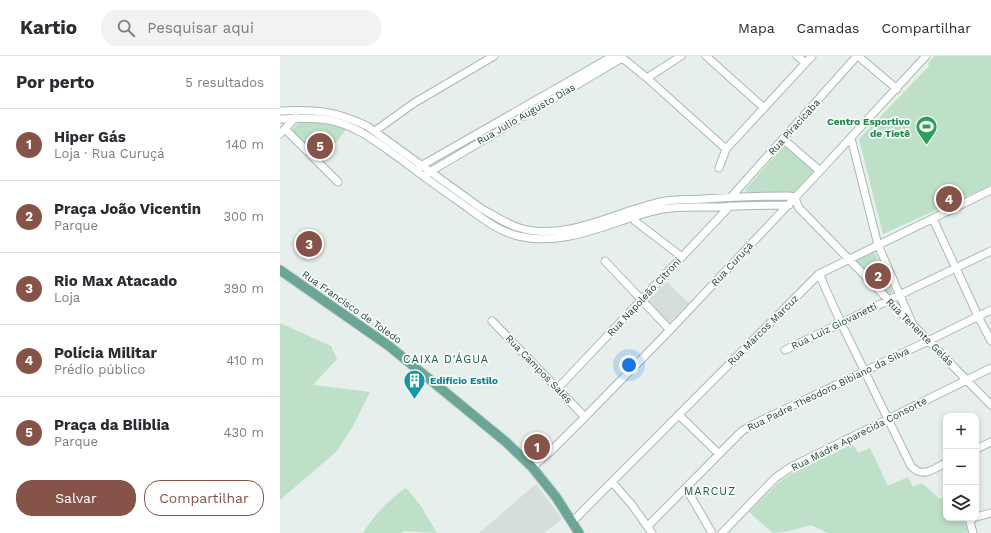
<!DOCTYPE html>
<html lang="pt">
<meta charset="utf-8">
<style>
body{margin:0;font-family:"Work Sans",sans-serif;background:#f2f2f3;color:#2b2b33}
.controls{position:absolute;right:12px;bottom:12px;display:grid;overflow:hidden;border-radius:8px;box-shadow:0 2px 6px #0003}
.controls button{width:36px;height:36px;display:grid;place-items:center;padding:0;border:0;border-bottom:1px solid #e1e1e2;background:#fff;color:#2b2b33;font:20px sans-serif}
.you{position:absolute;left:349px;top:309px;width:14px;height:14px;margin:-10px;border:3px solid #fff;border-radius:50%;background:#1a73e8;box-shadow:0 0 0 6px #1a73e833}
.badge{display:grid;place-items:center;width:26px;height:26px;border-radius:50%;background:#855347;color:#fff;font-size:13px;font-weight:700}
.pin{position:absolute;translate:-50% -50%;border:2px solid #fff;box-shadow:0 1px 4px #0006}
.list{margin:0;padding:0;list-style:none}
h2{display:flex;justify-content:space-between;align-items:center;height:52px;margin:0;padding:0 16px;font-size:17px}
h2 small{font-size:13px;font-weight:400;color:#7c7c81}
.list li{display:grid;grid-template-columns:26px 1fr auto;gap:12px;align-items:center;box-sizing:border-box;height:72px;padding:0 16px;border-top:1px solid #e1e1e2}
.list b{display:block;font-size:15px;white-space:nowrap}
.list p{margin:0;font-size:13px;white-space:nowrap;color:#7c7c81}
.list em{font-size:13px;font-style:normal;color:#7c7c81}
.actions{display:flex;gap:8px;padding:12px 16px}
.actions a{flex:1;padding:9px 0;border:1px solid #855347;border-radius:16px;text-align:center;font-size:14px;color:#855347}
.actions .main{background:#855347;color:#fff}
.icon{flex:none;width:22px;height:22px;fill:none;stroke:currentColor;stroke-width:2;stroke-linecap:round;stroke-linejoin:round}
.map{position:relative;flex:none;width:711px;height:477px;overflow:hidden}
header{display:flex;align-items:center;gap:24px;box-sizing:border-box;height:56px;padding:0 20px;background:#fff;border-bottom:1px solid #e1e1e2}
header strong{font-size:19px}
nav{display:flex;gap:22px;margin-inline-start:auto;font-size:14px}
.search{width:280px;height:36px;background:#f2f2f3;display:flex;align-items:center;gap:10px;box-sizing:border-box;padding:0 14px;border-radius:16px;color:#7c7c81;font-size:15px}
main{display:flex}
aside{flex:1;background:#fff}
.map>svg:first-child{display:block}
.built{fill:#d4dfda}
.green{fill:#bfe0c8}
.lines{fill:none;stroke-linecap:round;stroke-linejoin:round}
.minor-casing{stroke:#a8b8b2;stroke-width:9}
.major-casing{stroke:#c2cac8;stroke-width:11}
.minor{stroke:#fff;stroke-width:7}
.major{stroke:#6aa596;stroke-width:9}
.labels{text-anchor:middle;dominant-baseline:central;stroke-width:3.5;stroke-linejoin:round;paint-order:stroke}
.street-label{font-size:10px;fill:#24423a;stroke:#f7fbf9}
.leisure-label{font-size:10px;font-weight:bold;fill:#27864d;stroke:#f7fbf9;text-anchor:end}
.culture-label{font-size:10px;font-weight:bold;fill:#0d838f;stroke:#f7fbf9;text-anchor:start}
.neighbourhood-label{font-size:11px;letter-spacing:1px;fill:#1f5548;stroke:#f7fbf9}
</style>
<header>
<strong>Kartio</strong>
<div class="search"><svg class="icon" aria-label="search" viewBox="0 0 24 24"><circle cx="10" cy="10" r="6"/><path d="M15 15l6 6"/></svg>Pesquisar aqui</div>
<nav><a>Mapa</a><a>Camadas</a><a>Compartilhar</a></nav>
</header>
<main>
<aside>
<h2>Por perto<small>5 resultados</small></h2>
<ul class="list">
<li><span class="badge">1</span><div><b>Hiper Gás</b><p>Loja · Rua Curuçá</p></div><em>140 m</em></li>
<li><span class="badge">2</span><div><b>Praça João Vicentin</b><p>Parque</p></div><em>300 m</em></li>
<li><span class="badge">3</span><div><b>Rio Max Atacado</b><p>Loja</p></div><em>390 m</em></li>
<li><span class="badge">4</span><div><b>Polícia Militar</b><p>Prédio público</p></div><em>410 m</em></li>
<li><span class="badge">5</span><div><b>Praça da Bliblia</b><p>Parque</p></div><em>430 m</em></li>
</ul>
<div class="actions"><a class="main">Salvar</a><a>Compartilhar</a></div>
</aside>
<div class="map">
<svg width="711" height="477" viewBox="0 0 711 477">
<rect width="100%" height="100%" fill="#e6efeb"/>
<path class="built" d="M387,226L409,247L390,266L387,265L367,245Z
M256,428L282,463L264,477H199Z"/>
<path class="green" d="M655,0H711V131L698,135L603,178L579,83L649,10L648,7Z
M25,65L59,70L67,72L42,105L11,74L18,67Z
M505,88L536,117L516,136L468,137L465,134Z
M594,195L613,236L608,239L575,204Z
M0,267L51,290L57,303L33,329L90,336L72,372L57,395L0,444Z
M573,388L578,397L590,392L608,430L628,421L633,431L642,427L660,443L666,440V462H684L688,477H548L531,469L505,476L493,477L469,456L498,427L515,415Z
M126,432L141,450L157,477L123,475L122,477H83C94,459 108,444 126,432Z"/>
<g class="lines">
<defs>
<path id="minor" d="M340,0L367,22L446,93
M426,0L484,52
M517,0L526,7
M578,0L617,33
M367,22L401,0
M0,55C34,53 56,55 87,70L202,153C215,160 226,168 240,172C286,186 337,155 381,146C395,143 409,144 423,143C452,141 480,140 508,140L516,141V145L519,152L711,349
M0,63C16,62 33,61 48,64C77,69 99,88 122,104C141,119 161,133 181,147C198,159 217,175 238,180C289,192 334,163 382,153C399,150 419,151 436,151C461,150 485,149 509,149
M5,73L58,126
M95,75L134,47L214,0
M0,78L16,61
M571,82L598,189L632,267
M503,83L540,115
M139,111L333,0
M439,112L446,93L532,0
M148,117L342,2
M451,141L577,0
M352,157L355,165L359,168L402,201
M653,163L698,260L711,285
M325,205L390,274
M539,218L561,267L631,410C643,423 652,413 666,407
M212,265L305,361
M505,294L711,195
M278,332L450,150
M399,359L439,398
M696,393L711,386
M252,411L271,395L305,361L390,274L540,115L646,0
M332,426L352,449L372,477
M406,432L432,477
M696,461L711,457
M292,466L539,218L711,134
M368,470L447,390L462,375L474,368L648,285L711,254
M442,477L495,422L511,411L711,312
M693,477L690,466L693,462"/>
<path id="major" d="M0,214L109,290L226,386L252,411L276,441L299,477"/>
</defs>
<use href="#minor" class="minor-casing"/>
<use href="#major" class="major-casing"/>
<use href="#minor" class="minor"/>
<use href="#major" class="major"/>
</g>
<defs>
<symbol id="stadium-pin" viewBox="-11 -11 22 30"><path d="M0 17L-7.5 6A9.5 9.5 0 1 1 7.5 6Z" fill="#2e9e5b" stroke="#f7fbf9"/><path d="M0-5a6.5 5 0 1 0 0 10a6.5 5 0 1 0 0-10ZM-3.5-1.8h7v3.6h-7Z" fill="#fff"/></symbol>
<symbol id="building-pin" viewBox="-11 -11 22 30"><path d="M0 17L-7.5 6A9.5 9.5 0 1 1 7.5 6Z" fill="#0f9aa8" stroke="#f7fbf9"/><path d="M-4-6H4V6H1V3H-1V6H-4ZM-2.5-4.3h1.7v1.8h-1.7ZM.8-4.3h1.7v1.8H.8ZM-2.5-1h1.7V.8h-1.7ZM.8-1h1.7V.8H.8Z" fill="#fff"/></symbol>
</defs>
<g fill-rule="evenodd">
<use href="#stadium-pin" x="634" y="58" width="25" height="34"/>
<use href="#building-pin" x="122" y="312" width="25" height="34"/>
</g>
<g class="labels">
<g class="street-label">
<text transform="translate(246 58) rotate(-30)">Rua Julio Augusto Dias</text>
<text transform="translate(514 71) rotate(-48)">Rua Piracicaba</text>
<text transform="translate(452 208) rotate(-47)">Rua Curuçá</text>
<text transform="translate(364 241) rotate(-47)">Rua Napoleão Citroni</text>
<text transform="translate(72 251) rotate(35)">Rua Francisco de Toledo</text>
<text transform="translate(554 270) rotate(-26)">Rua Luiz Giovanetti</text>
<text transform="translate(483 274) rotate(-45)">Rua Marcos Marcuz</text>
<text transform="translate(640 276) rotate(45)">Rua Tenente Gelás</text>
<text transform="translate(259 313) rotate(46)">Rua Campos Sales</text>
<text transform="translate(548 333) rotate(-26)">Rua Padre Theodoro Bibiano da Silva</text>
<text transform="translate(579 378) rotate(-27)">Rua Madre Aparecida Consorte</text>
</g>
<g class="leisure-label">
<text x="630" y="65">Centro Esportivo<tspan x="630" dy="12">de Tietê</tspan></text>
</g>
<g class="culture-label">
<text x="150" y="324">Edifício Estilo</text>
</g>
<g class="neighbourhood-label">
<text x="166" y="303">CAIXA D'ÁGUA</text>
<text x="430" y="435">MARCUZ</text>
</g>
</g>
</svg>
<div class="controls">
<button>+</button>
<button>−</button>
<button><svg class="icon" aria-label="layers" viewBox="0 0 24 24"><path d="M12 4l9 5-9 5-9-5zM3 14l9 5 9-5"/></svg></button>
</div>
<div class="you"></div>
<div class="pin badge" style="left:257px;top:391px">1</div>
<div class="pin badge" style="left:598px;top:220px">2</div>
<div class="pin badge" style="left:29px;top:188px">3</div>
<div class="pin badge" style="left:669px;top:143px">4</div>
<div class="pin badge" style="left:40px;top:90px">5</div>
</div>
</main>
